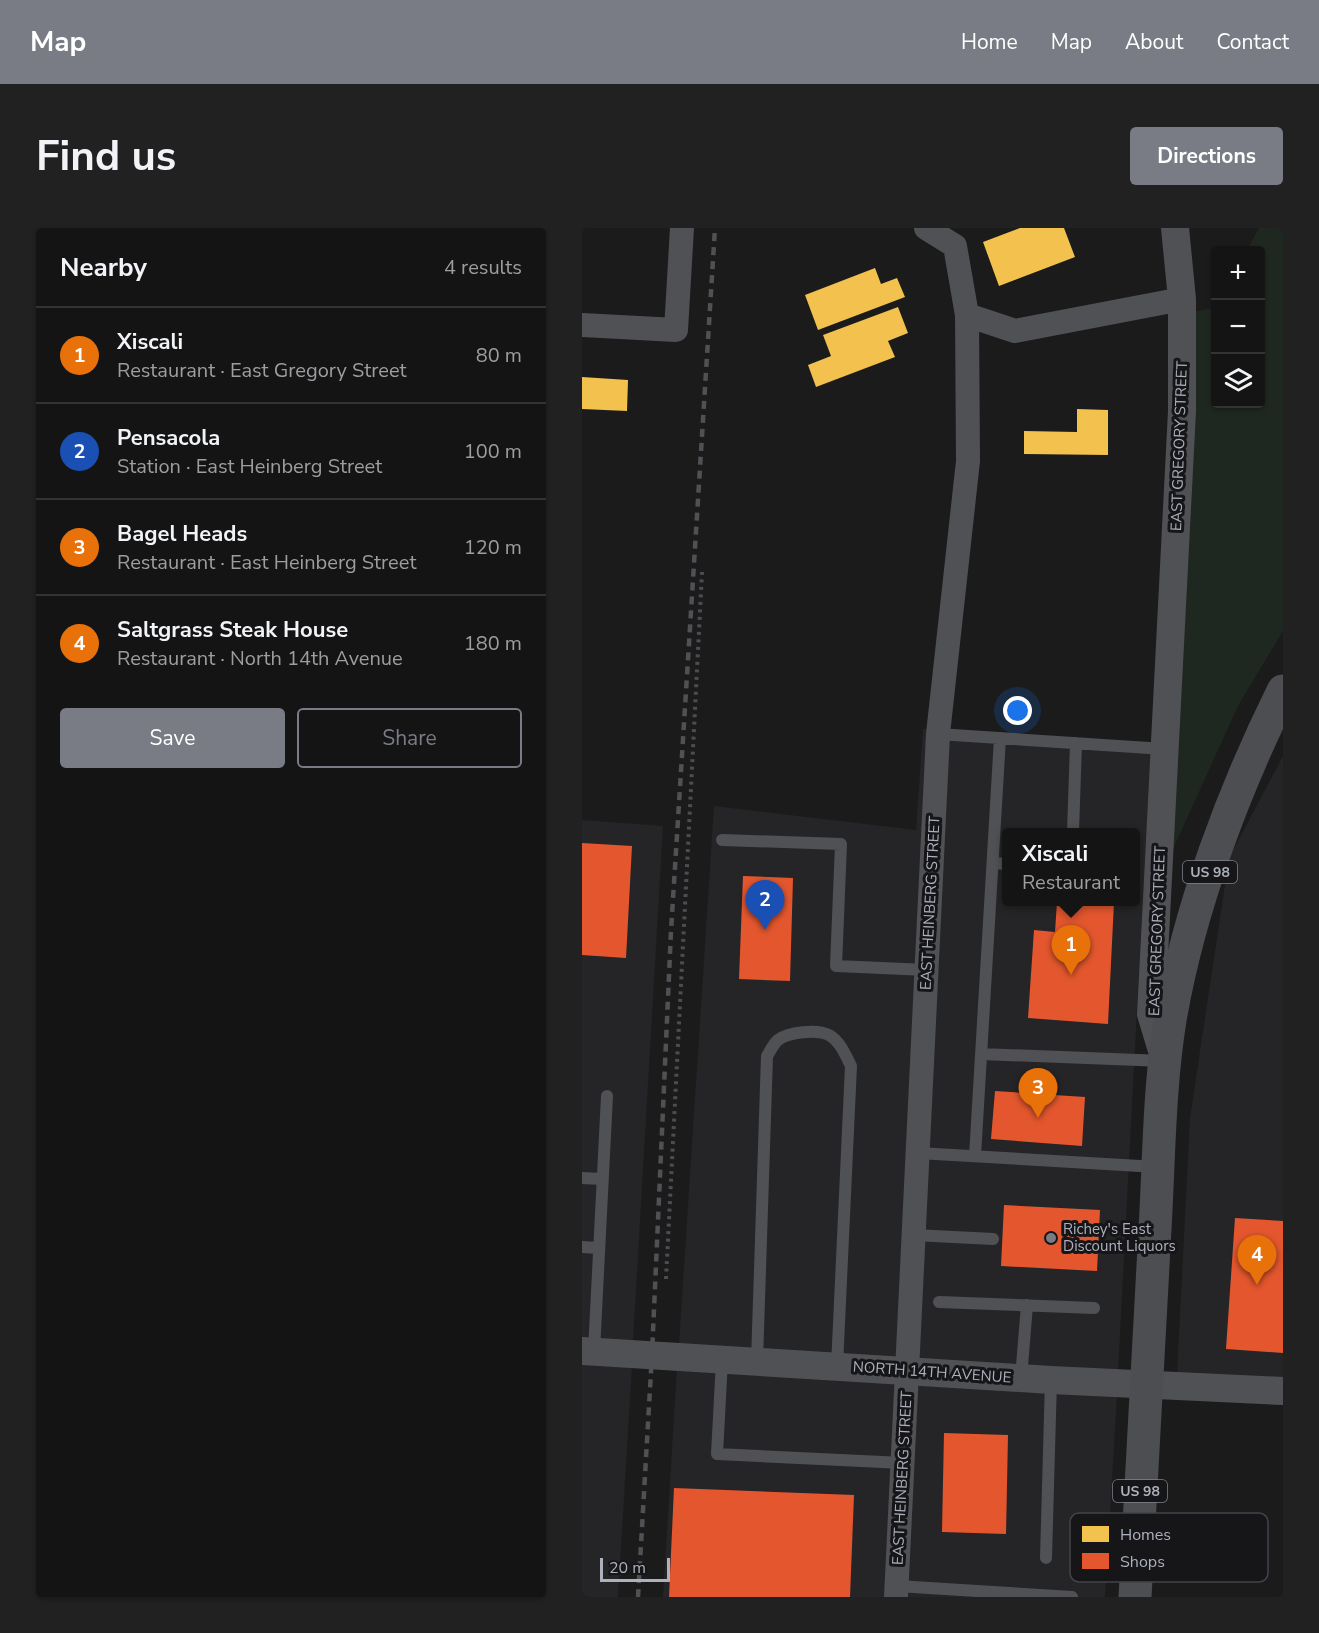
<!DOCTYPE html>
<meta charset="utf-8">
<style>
body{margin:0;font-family:"Nunito Sans",sans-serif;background:#212122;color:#f1f3f6}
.controls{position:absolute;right:18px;top:18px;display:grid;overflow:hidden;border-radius:6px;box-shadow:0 2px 4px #0004}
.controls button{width:54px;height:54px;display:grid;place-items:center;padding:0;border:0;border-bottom:2px solid #333334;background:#141415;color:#f1f3f6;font:30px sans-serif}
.scale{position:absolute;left:18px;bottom:15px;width:70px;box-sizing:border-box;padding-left:6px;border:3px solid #acb1bd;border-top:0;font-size:16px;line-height:21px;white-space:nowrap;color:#acb1bd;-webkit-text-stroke:4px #161518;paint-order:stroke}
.you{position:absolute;left:436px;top:483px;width:21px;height:21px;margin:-15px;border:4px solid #fff;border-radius:50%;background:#1a73e8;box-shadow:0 0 0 9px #1a73e833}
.badge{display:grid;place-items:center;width:39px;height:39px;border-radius:50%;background:#797c85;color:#fff;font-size:20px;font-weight:700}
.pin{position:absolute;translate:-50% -50px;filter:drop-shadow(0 2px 3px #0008)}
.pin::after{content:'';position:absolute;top:32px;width:21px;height:18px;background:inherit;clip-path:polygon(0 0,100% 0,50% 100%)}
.popup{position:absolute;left:420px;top:600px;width:138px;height:78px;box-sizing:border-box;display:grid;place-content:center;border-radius:6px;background:#141415;filter:drop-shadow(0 2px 4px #0005);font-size:20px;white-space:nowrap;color:#9d9ea0}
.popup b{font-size:22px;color:#f1f3f6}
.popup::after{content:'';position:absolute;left:50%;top:100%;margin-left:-12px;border:12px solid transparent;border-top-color:#141415}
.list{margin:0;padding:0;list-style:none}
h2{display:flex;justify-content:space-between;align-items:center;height:78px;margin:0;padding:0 24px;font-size:26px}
h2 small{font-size:20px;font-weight:400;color:#9d9ea0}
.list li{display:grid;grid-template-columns:39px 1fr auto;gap:18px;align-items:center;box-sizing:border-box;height:96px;padding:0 24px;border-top:2px solid #333334}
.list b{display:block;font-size:22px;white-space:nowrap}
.list p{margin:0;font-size:20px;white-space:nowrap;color:#9d9ea0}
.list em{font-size:20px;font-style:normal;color:#9d9ea0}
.actions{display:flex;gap:12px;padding:18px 24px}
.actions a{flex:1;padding:14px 0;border:2px solid #797c85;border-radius:6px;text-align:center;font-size:21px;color:#797c85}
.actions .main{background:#797c85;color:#fff}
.icon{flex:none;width:33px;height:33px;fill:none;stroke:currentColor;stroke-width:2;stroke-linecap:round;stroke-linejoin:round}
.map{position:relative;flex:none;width:701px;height:1369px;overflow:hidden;border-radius:6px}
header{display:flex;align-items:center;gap:36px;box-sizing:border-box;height:84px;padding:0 30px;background:#797c85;color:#fff}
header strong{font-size:28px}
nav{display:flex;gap:33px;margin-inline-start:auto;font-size:21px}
.intro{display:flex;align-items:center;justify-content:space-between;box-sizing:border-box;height:144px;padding:0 36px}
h1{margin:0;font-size:42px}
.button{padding:15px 27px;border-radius:6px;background:#797c85;color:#fff;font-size:21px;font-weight:700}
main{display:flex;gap:36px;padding:0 36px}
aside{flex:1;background:#141415;border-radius:6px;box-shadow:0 2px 4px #0004}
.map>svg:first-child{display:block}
.built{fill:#252528;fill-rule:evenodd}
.green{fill:#1f2721}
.homes{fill:#f2c14e}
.shops{fill:#e4572e}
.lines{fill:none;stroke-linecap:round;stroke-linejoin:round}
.path{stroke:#4b4d50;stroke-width:4;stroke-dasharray:3 4.5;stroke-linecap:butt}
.service{stroke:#505155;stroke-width:12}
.minor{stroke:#505155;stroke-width:24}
.tertiary{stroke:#505155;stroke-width:28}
.trunk{stroke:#4d4e52;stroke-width:33}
.rail{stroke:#505154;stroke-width:4.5;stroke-dasharray:8 6;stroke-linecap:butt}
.poi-dot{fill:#797c85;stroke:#161518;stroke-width:2}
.labels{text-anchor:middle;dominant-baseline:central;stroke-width:6;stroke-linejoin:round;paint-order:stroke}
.shield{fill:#161518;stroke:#7f828c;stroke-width:1.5}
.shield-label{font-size:14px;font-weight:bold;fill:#acb1bd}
.street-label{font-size:15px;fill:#acb1bd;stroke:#161518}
.poi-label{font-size:15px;fill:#acb1bd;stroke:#161518;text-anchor:start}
.key{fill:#161518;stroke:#43444a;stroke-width:1.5}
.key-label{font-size:16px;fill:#acb1bd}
</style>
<header>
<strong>Map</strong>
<nav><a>Home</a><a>Map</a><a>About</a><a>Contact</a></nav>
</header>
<div class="intro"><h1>Find us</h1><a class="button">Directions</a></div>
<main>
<aside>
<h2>Nearby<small>4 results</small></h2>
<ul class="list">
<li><span class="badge" style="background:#e8710a">1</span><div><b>Xiscali</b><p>Restaurant · East Gregory Street</p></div><em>80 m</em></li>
<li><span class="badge" style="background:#1a4fb4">2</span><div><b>Pensacola</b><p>Station · East Heinberg Street</p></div><em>100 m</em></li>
<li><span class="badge" style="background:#e8710a">3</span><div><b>Bagel Heads</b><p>Restaurant · East Heinberg Street</p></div><em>120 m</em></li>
<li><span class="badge" style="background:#e8710a">4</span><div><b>Saltgrass Steak House</b><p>Restaurant · North 14th Avenue</p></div><em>180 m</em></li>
</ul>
<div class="actions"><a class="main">Save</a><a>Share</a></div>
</aside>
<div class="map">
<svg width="701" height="1369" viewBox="0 0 701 1369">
<rect width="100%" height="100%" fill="#1b1b1c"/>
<path class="built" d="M341,501L569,515L536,1143L97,1116L132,578L334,602ZM424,604H554V674H424Z
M701,528V1151L595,1146L608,890L647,630Z
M0,592L81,598L51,1113L0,1111Z
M0,1135L50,1137L36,1369H0Z
M95,1140L535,1167L523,1369H81Z"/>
<path class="green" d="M677,0H701V403L656,478L591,621L614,83L633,80L634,176H678V22H665Z"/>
<path class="homes" d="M438,0H482L493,29L417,58L401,14Z
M293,40L299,56L315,50L323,69L236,102L223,67Z
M316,79L326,105L306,113L313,129L234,159L226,137L249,128L241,107Z
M0,149L46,152L45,183L0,181Z
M495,181L526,182V227L442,226V203L495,204Z"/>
<path class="shops" d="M0,615L50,618L44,730L0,727Z
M161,648L211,650L208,753L157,751Z
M475,674H532L526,796L446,790L452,702L473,704Z
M413,863L503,869L500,918L409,911Z
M422,977L518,982L515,1043L419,1038Z
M653,990L701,993V1125L644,1121Z
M362,1205L426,1207L424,1306L360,1304Z
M92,1260L272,1267L268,1369H87Z"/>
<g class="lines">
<path class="path" d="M84,1051L120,344"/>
<path class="service" d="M356,506L582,521
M491,604L494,515
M140,612L259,616L254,738L345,742
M411,635L424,636
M399,826L582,833
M336,925L575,939
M393,928L418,510
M0,950L20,951
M332,1007L411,1011
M0,1019L17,1020
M357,1074L512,1080
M12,1123L25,868
M140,1132L135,1226L321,1235
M175,1133L185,828C188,824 191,816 196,812C206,804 235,801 247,807C258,813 264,828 269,838L255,1138
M439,1150L445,1077
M464,1330L469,1152
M315,1358L490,1369"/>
<path class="minor" d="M385,87L433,103L600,71
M0,97L94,102L100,0
M314,1369L356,506L386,233L385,87L373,18L344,0"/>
<path class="tertiary" d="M582,829L569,786L600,183V71L593,0
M0,1123L469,1152L701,1163"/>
<path class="trunk" d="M553,1369C560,1246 566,1124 573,1001C577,932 577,861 588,792C607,681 651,564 701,463"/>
<path class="rail" d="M56,1369L70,1126L89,703L133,0"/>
</g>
<circle class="poi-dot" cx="469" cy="1010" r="6"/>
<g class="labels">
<g class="shield">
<rect x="601" y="633" width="54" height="22" rx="4.5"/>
<rect x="531" y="1252" width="54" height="22" rx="4.5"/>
</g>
<g class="shield-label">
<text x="628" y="644">US 98</text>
<text x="558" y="1263">US 98</text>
</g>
<g class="street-label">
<text transform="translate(597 218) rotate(-88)">EAST GREGORY STREET</text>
<text transform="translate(348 675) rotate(-87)">EAST HEINBERG STREET</text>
<text transform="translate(575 703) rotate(-88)">EAST GREGORY STREET</text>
<text transform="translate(350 1144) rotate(4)">NORTH 14TH AVENUE</text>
<text transform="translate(320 1250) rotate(-87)">EAST HEINBERG STREET</text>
</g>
<g class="poi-label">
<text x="481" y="1001">Richey's East<tspan x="481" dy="17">Discount Liquors</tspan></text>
</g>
</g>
<rect x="488" y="1285" width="198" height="69" rx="9" class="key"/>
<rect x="500" y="1298" width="27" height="16" fill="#f2c14e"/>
<rect x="500" y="1325" width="27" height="16" fill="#e4572e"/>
<g class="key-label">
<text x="538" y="1312">Homes</text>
<text x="538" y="1339">Shops</text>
</g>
</svg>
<div class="controls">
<button>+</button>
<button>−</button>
<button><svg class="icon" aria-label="layers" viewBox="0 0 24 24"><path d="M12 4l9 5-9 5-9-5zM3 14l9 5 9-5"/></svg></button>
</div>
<div class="scale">20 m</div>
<div class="you"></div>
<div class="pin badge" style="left:489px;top:747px;background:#e8710a">1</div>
<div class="popup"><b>Xiscali</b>Restaurant</div>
<div class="pin badge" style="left:183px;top:702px;background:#1a4fb4">2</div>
<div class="pin badge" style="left:456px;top:890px;background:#e8710a">3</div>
<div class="pin badge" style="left:675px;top:1057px;background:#e8710a">4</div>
</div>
</main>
